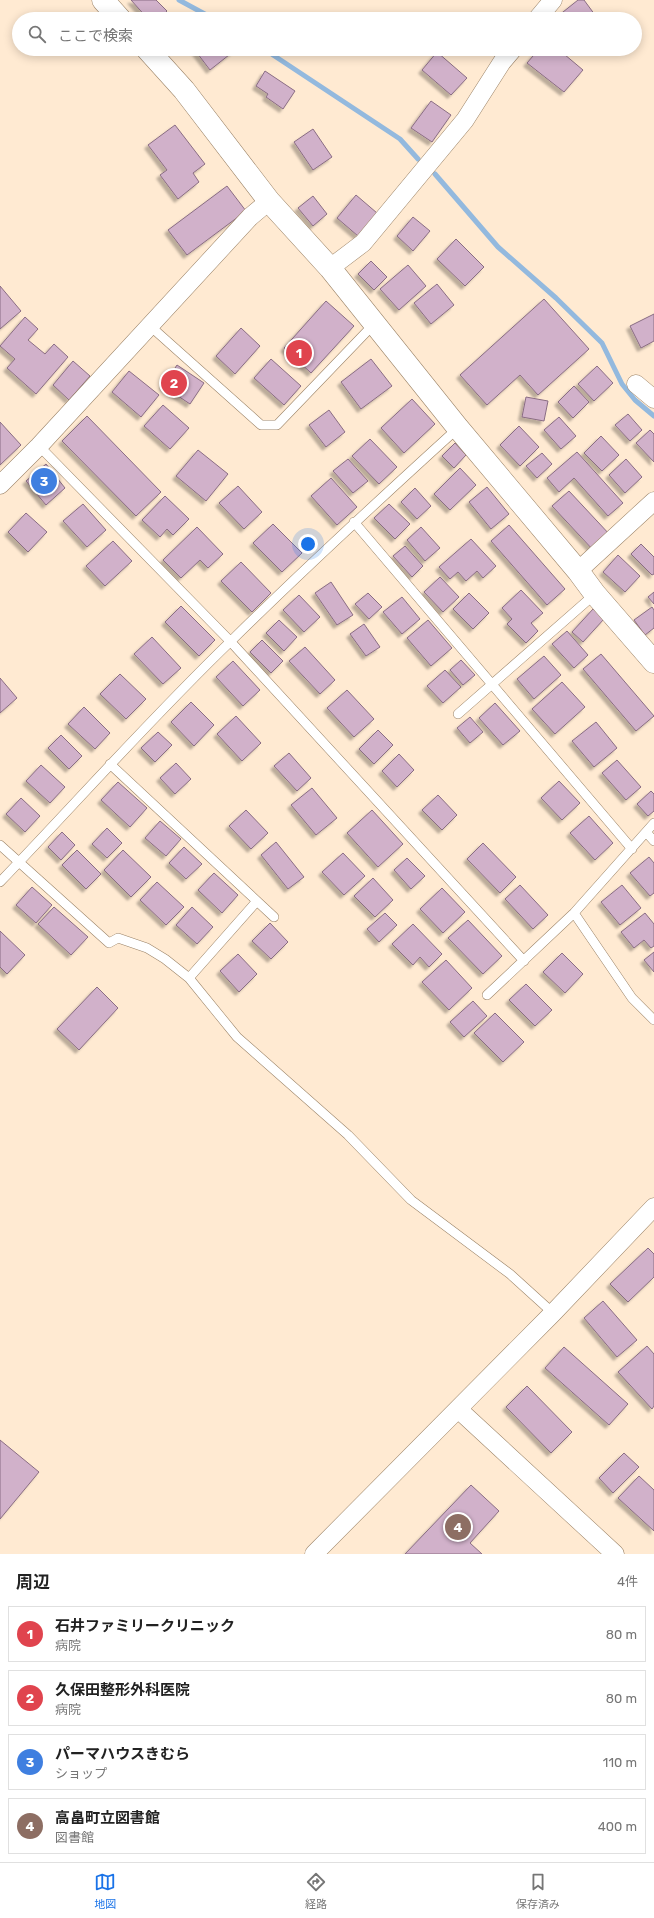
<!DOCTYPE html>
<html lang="ja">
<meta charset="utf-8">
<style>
body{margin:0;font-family:Rubik,"Noto Sans JP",sans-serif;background:#f6f6f6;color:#222}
.you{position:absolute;left:308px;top:544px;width:14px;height:14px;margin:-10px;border:3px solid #fff;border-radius:50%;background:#1a73e8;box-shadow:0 0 0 6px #1a73e833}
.badge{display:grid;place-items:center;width:26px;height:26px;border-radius:50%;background:#1a73e8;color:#fff;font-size:13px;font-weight:700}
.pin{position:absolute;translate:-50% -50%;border:2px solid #fff;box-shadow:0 1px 4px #0006}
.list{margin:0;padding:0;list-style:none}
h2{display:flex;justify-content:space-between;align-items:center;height:52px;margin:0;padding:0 16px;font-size:17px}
h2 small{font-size:13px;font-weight:400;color:#767676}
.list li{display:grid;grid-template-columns:26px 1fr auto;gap:12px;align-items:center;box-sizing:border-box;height:56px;margin:0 8px 8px;padding:0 8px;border:1px solid #e0e0e0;border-radius:0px}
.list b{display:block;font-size:15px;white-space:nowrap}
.list p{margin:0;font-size:13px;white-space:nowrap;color:#767676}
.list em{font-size:13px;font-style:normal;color:#767676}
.icon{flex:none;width:22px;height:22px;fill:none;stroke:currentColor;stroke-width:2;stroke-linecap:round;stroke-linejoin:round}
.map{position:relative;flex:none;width:654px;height:1554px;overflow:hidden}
.search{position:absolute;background:#fff;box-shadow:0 2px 10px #0003;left:12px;right:12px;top:12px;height:44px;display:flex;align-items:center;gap:10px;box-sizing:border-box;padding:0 14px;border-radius:22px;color:#767676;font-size:15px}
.sheet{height:308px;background:#fff}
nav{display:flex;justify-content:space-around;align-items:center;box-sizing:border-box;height:56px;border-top:1px solid #e0e0e0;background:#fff;font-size:11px;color:#767676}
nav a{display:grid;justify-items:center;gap:2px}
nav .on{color:#1a73e8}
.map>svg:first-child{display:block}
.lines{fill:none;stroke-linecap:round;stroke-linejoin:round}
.stream{stroke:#93b9de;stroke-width:5}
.building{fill:#d1b1ca;stroke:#8a6d83;filter:url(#shadow)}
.service-casing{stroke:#9b8367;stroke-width:10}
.minor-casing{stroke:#9b8367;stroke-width:19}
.tertiary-casing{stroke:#9b8367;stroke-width:23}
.service{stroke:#fff;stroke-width:9}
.minor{stroke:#fff;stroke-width:18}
.tertiary{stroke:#fff;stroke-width:22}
</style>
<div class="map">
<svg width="654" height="1554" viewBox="0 0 654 1554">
<defs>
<filter id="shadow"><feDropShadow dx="-3.5" dy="3.5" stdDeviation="1" flood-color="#0004"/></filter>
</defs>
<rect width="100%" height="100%" fill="#ffead2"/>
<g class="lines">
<path class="stream" d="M179,0L214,19
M264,49L400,139L418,159
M435,174L498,247L556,298L602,343L622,384L635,400L654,416"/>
</g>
<path class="building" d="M131,0H156L167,11L159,19H148Z
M578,0H584L598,19H561L558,16Z
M189,14L194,19H183Z
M194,49H232L234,51L210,70Z
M539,49H558L583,70L564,92L527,63Z
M437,52L467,78L451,95L422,70Z
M265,71L295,91L283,109L266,97L268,94L256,86Z
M431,101L451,115L432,142L411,128Z
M175,125L205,164L193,173L199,182L178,199L160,175L167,170L148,145Z
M313,129L332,157L313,170L294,142Z
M227,186L246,211L187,255L168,230Z
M356,195L377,213L358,236L337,218Z
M313,196L327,214L313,226L298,208Z
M413,217L430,231L413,251L397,236Z
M456,239L484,267L465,286L437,259Z
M371,261L387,277L374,290L358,274Z
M408,265L426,286L399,310L380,289Z
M437,284L454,305L431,324L414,303Z
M0,286L21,311L0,329Z
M544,299L589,349L538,395L520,375L487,405L460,375Z
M326,301L354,326L311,373L284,348Z
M654,314V341L641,348L630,326Z
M25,317L38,329L28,340L45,354L54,344L68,357L36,394L7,368L15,359L0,346Z
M241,328L260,346L235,374L216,356Z
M271,359L301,386L284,405L254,378Z
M371,359L392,386L361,409L341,382Z
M73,361L90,376L69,400L53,385Z
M177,365L204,383L190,404L163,386Z
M597,366L613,383L594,401L578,384Z
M129,371L159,395L141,417L112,392Z
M574,386L589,402L573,418L558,402Z
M526,397L548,401L544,421L522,417Z
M412,399L435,424L404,453L381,428Z
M163,405L189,428L170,449L144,426Z
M329,410L345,432L326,447L309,425Z
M628,414L642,430L630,441L615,425Z
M87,416L161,492L136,516L62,441Z
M559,417L576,436L561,449L544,430Z
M0,422L21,445L0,465Z
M519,426L539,447L520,466L500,445Z
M650,430L654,434V462L636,443Z
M601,436L619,455L602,471L584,453Z
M370,439L397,467L379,484L352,456Z
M455,443L466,455L454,468L442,456Z
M198,450L228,474L206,501L176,476Z
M577,452L623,503L608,516L574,478L559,492L547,478Z
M542,453L552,464L537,478L526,466Z
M348,459L368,481L353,493L333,471Z
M626,459L642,477L625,493L609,475Z
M46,464L65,488L46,505L26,481Z
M460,468L476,485L450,510L434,494Z
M331,478L357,507L337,525L311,496Z
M238,486L262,512L244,529L219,503Z
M487,487L509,514L491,529L469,502Z
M415,488L431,506L417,519L401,502Z
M569,491L611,536L594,551L552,506Z
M165,496L189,519L173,535L167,529L160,537L142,520Z
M83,504L106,530L87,547L63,521Z
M389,504L410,524L395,539L374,518Z
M26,513L47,532L28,552L8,532Z
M273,524L302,553L282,572L253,543Z
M509,525L565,589L547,605L491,541Z
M197,527L223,554L208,568L200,560L181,578L163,560Z
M421,527L440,548L425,561L407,540Z
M471,539L496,566L483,578L477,571L466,581L458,572L450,579L439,567Z
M113,541L132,561L105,586L86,566Z
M641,544L654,557V574L652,575L631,554Z
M405,546L423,566L412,577L393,556Z
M618,555L640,576L625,592L603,572Z
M241,562L271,593L252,612L221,581Z
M440,577L459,597L443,612L424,592Z
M331,582L353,615L337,625L315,593Z
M521,590L543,613L531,623L538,631L526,643L507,624L512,619L502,608Z
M654,592V604L648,597Z
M368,593L382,607L369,619L355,604Z
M469,593L489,613L473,629L453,609Z
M299,595L320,617L304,632L283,610Z
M402,597L420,619L402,634L383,612Z
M181,606L215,640L199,656L165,622Z
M652,607L654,610V628L645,635L634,620Z
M593,609L604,619L583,642L572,632Z
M279,620L297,637L284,651L266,633Z
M428,620L452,648L431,666L407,638Z
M364,624L380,647L366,656L350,634Z
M567,631L588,655L574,668L552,644Z
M152,637L181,668L163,684L134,654Z
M262,640L283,661L271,673L250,652Z
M305,647L335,680L320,694L289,661Z
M601,654L654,716L636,731L583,669Z
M544,656L561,675L534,699L517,679Z
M461,660L475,675L463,685L450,670Z
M233,661L260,690L243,706L216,677Z
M445,670L461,687L443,703L427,686Z
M120,674L146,699L126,719L100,694Z
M0,678L17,698L0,713Z
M562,682L585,707L555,734L532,709Z
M347,690L374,719L354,737L327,708Z
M191,702L214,725L194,746L171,722Z
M495,703L520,731L503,745L479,718Z
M84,707L110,733L95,749L68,724Z
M236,716L261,743L242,761L217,734Z
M470,717L483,732L470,743L457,728Z
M596,722L617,748L594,767L572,741Z
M378,730L393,745L374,764L359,749Z
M158,732L172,745L155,762L141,748Z
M61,735L82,756L69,769L48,748Z
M289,753L311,778L297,791L274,766Z
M399,754L414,770L397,787L382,771Z
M617,760L641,787L626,800L602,773Z
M176,763L191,779L175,794L160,778Z
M41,765L65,787L50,803L26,781Z
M559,781L580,803L562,820L541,798Z
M118,782L147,808L130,827L101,800Z
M312,788L337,818L316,835L291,805Z
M651,791L654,794V811L648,816L637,804Z
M438,795L457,815L442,830L422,810Z
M21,798L40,816L25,832L6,814Z
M246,810L268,833L251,849L229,826Z
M372,810L403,844L378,867L347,833Z
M589,816L613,843L595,860L570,833Z
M160,821L181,839L166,856L145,838Z
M107,828L122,843L107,858L92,844Z
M62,832L75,845L61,860L48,847Z
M276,842L304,877L288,889L261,855Z
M483,843L516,877L500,893L467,859Z
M184,847L202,864L186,879L169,863Z
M77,850L101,874L86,889L62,865Z
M123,850L151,877L131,897L104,870Z
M343,853L365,876L344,895L322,872Z
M649,857L654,863V893L650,896L630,873Z
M407,858L425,876L411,889L394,870Z
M214,873L238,895L222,913L198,890Z
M373,878L393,900L375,917L354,896Z
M157,882L184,907L166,925L140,900Z
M520,885L548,915L533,929L505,899Z
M622,885L641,908L620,925L601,902Z
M32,887L52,905L36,923L16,905Z
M442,888L465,912L443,933L420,909Z
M54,907L88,937L71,955L38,924Z
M192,907L213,927L197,944L176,925Z
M385,913L397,925L379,942L367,929Z
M645,913L654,924V946L651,948L644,940L634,948L621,932Z
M468,920L502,956L483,974L448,938Z
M270,923L288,942L271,959L252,941Z
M413,924L442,954L429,967L420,957L413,965L392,944Z
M0,931L25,955L7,974L0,967Z
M654,952V972L644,960Z
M562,953L583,974L565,993L543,972Z
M238,954L257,974L239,992L220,971Z
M446,960L472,988L449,1010L422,982Z
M526,984L552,1010L535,1026L509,1000Z
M97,987L118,1008L79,1050L57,1029Z
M473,1001L487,1016L464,1037L450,1022Z
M495,1013L524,1042L503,1062L474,1033Z
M648,1248L654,1254V1277L628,1302L610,1284Z
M603,1301L637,1340L617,1357L584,1318Z
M647,1346L654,1354V1406L652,1409L618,1372Z
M564,1347L628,1404L609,1425L545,1368Z
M527,1386L572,1432L551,1453L506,1407Z
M0,1440L39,1472L0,1519Z
M624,1453L639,1467L613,1493L599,1478Z
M639,1476L654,1490V1531L618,1498Z
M471,1485L499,1511L470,1543L482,1554H405Z"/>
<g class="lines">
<defs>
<path id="service" d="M149,325L261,425H277L374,324
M39,446L230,641L524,961
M354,522L632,849
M458,714L595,594
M110,764L274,917
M646,832L654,841
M0,845L109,943L118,938L147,948L165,959L189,978L237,1037L348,1135L411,1200L510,1274L553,1313
M0,882C77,802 151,718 231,641C305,568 381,498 458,428
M574,913L632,998L654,1020
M189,978L257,901
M487,995L574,913L654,823"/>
<path id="minor" d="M537,19L553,0
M330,268L363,243L465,120L502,62L513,49
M636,384L654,399
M0,485L39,446L250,217L269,201
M578,571L654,501
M458,1409L615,1554
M314,1554L553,1313L654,1207"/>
<path id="tertiary" d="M103,0L120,19
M147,49L184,90L269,201L330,268L458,428L578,571L595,594L654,662"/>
</defs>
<use href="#service" class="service-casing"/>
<use href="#minor" class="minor-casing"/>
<use href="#tertiary" class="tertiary-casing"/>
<use href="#service" class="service"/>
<use href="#minor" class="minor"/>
<use href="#tertiary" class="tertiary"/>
</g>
</svg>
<div class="you"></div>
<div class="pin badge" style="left:299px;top:353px;background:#e0444e">1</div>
<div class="pin badge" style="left:174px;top:383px;background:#e0444e">2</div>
<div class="pin badge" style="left:44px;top:481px;background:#3f7fe0">3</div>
<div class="pin badge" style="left:458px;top:1527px;background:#8d6e63">4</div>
<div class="search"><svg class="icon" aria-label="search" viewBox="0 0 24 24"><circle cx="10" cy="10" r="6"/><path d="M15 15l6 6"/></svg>ここで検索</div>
</div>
<section class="sheet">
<h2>周辺<small>4件</small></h2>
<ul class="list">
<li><span class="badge" style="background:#e0444e">1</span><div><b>石井ファミリークリニック</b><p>病院</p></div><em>80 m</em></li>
<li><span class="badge" style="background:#e0444e">2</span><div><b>久保田整形外科医院</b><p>病院</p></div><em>80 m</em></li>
<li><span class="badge" style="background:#3f7fe0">3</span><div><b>パーマハウスきむら</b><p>ショップ</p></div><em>110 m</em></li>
<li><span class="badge" style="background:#8d6e63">4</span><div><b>高畠町立図書館</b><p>図書館</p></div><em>400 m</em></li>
</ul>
</section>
<nav>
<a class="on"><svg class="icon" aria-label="map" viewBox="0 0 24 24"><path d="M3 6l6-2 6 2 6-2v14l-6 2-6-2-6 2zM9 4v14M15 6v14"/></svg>地図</a>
<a><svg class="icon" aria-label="directions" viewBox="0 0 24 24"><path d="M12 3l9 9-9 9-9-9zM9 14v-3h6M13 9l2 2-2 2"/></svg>経路</a>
<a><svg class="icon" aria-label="saved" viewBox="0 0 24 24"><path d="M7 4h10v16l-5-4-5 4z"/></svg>保存済み</a>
</nav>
